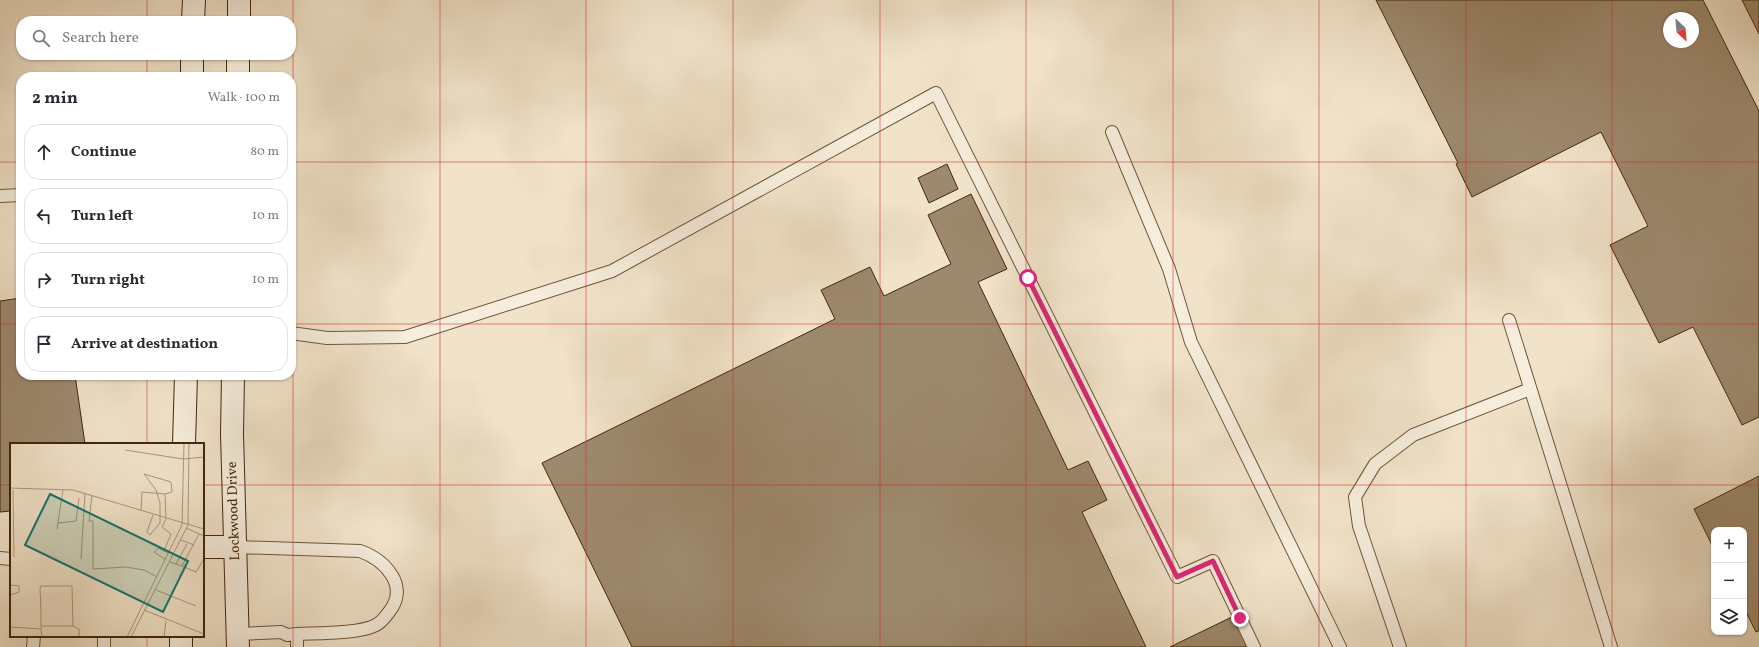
<!DOCTYPE html>
<meta charset="utf-8">
<style>
body{margin:0;font-family:Vollkorn,serif;background:#f7f7f7;color:#2b2b33}
.controls{position:absolute;right:12px;bottom:12px;display:grid;overflow:hidden;border-radius:8px;box-shadow:0 1px 3px #0004}
.controls button{width:36px;height:36px;display:grid;place-items:center;padding:0;border:0;border-bottom:1px solid #e1e1e2;background:#fff;color:#2b2b33;font:20px sans-serif}
.compass{position:absolute;left:1663px;top:12px;width:36px;height:36px;border-radius:50%;background:#fff;box-shadow:0 1px 3px #0004;rotate:154deg}
.stop{position:absolute;width:12px;height:12px;margin:-9px;border:3px solid #db2777;border-radius:50%;background:#fff}
.stop.end{background:#db2777;border-color:#fff;box-shadow:0 1px 4px #0008}
.list{margin:0;padding:0;list-style:none}
h2{display:flex;justify-content:space-between;align-items:center;height:52px;margin:0;padding:0 16px;font-size:17px}
h2 small{font-size:13px;font-weight:400;color:#7c7c81}
.list li{display:grid;grid-template-columns:26px 1fr auto;gap:12px;align-items:center;box-sizing:border-box;height:56px;margin:0 8px 8px;padding:0 8px;border:1px solid #e1e1e2;border-radius:16px}
.list b{display:block;font-size:15px;white-space:nowrap}
.list em{font-size:13px;font-style:normal;color:#7c7c81}
.icon{flex:none;width:22px;height:22px;fill:none;stroke:currentColor;stroke-width:2;stroke-linecap:round;stroke-linejoin:round}
.map{position:relative;flex:none;width:1759px;height:647px;overflow:hidden}
.search{position:absolute;background:#fff;box-shadow:0 1px 3px #0004;left:16px;top:16px;width:280px;height:44px;display:flex;align-items:center;gap:10px;box-sizing:border-box;padding:0 14px;border-radius:16px;color:#7c7c81;font-size:15px}
.panel{position:absolute;background:#fff;box-shadow:0 1px 3px #0004;left:16px;top:72px;width:280px;height:308px;border-radius:16px}
.map>svg:first-child{display:block}
.building{fill:#9d896d;stroke:#412709;fill-rule:evenodd}
.lines{fill:none;stroke-linecap:round;stroke-linejoin:round}
.lane-casing{stroke:#6d5639;stroke-width:14}
.secondary-casing{stroke:#412709;stroke-width:24}
.lane{stroke:#f6eddc;stroke-width:12}
.secondary{stroke:#f6eddc;stroke-width:22}
.route{stroke:#db2777;stroke-width:5}
.grid{fill:none;stroke:#d62828;stroke-width:1;stroke-opacity:0.55}
.labels{text-anchor:middle;dominant-baseline:central;stroke-width:3;stroke-linejoin:round;paint-order:stroke}
.street-label{font-size:14px;fill:#412709;stroke:#f6eddc}
.inset-road{fill:none;stroke:#ab987c;stroke-width:1}
.view{fill:#0f766e;fill-opacity:0.15;stroke:#0f766e;stroke-width:2}
.inset-edge{fill:none;stroke:#412709;stroke-width:2}
</style>
<div class="map">
<svg width="1759" height="647" viewBox="0 0 1759 647">
<rect width="100%" height="100%" fill="#f1e3c9"/>
<filter id="stains"><feTurbulence type="fractalNoise" baseFrequency=".005" numOctaves="4"/><feColorMatrix values="0 0 0 0 .2 0 0 0 0 .09 0 0 0 0 .02 0 0 0 .5 -.17"/></filter>
<radialGradient id="worn" r=".72"><stop offset=".6" stop-color="#630" stop-opacity="0"/><stop offset="1" stop-color="#630" stop-opacity=".3"/></radialGradient>
<path class="building" d="M1376,0H1703L1759,111V417L1742,425L1693,327L1659,343L1610,245L1648,226L1601,132L1472,197L1456,164L1458,163ZM1669,18H1693V42H1669Z
M1742,0H1759V34Z
M947,164L958,189L929,203L918,178Z
M971,194L1007,269L978,282L1068,470L1088,461L1107,500L1082,512L1146,647H632L542,463L835,319L821,290L870,267L884,296L951,264L928,215Z
M21,298V375H75L85,444H11V511L0,512V301Z
M1759,476V631L1756,632L1744,608V530H1714V549L1694,509Z
M1234,616L1249,647H1170Z"/>
<g class="lines">
<defs>
<path id="lane" d="M1112,132L1169,269L1191,342L1340,647
M0,196L21,195
M1509,320L1611,647
M291,333L327,338L405,337L612,271L936,93L1177,577L1213,561L1254,647
M235,547L360,551C385,560 410,586 389,612C385,617 382,622 376,625C359,634 317,633 297,634
M0,558L11,559
M238,634L281,632L287,635L297,634V647
M33,647L34,636
M104,647V636
M1400,647L1359,526L1355,497L1375,464L1413,435L1530,389"/>
<path id="secondary" d="M193,21L194,0
M239,21V0
M192,77V55
M238,77V55
M233,375L232,434L238,647
M184,444L186,375
M203,547H235
M181,647V636"/>
</defs>
<use href="#lane" class="lane-casing"/>
<use href="#secondary" class="secondary-casing"/>
<use href="#lane" class="lane"/>
<use href="#secondary" class="secondary"/>
</g>
<g class="lines">
<path class="route" d="M1028,278L1177,577L1213,561L1240,618"/>
</g>
<path class="grid" d="M147,0V21M293,0V647M440,0V647M586,0V647M733,0V647M880,0V647M1026,0V647M1173,0V647M1319,0V647M1466,0V647M1612,0V647M147,55V77M0,162H21M291,162H1759M0,324H21M291,324H1759M147,375V444M0,485H11M203,485H1759M147,636V647"/>
<g class="labels">
<g class="street-label">
<text transform="translate(234 511) rotate(-92)">Lockwood Drive</text>
</g>
</g>
<g transform="translate(10 443)">
<rect width="194" height="194" fill="#f1e3c9"/>
<path class="inset-road" d="M115,7L173,16L194,14M134,31L161,39L162,49L155,51L156,76L152,84L161,91L154,108L159,110M134,31L146,47L150,60V80L140,92L137,89L143,72M0,45L63,47L194,86M3,47L4,114M82,52L79,78H83V126L116,124L134,127L147,134M131,68L132,49L155,51M48,80L66,78L69,55M176,85L194,93M47,86L53,47M171,97L184,102M154,108L148,105L144,109L156,117M71,116L75,50M160,119L172,123L189,91M166,121L177,101M172,123L186,129L194,116M0,142L9,143V149L0,152M146,147L186,163M134,167L194,191M31,183H63L62,143H31L30,146L31,168V186M63,183L69,186V194M0,184L31,186L32,194M117,194L172,82L174,0M121,194L178,82L179,0M154,194L156,178"/>
<path class="view" d="M40,51L178,118L153,169L15,102Z"/>
<rect width="194" height="194" class="inset-edge"/>
</g>
<rect width="100%" height="100%" filter="url(#stains)"/>
<rect width="100%" height="100%" fill="url(#worn)"/>
</svg>
<div class="controls">
<button>+</button>
<button>−</button>
<button><svg class="icon" aria-label="layers" viewBox="0 0 24 24"><path d="M12 4l9 5-9 5-9-5zM3 14l9 5 9-5"/></svg></button>
</div>
<svg class="compass" viewBox="-18 -18 36 36"><path d="M0-13l5 13h-10z" fill="#e53935"/><path d="M0 13l5-13h-10z" fill="#7c7c81"/></svg>
<div class="stop" style="left:1028px;top:278px"></div>
<div class="stop end" style="left:1240px;top:618px"></div>
<div class="search"><svg class="icon" aria-label="search" viewBox="0 0 24 24"><circle cx="10" cy="10" r="6"/><path d="M15 15l6 6"/></svg>Search here</div>
<section class="panel">
<h2>2 min<small>Walk · 100 m</small></h2>
<ul class="list">
<li><svg class="icon" aria-label="ahead" viewBox="0 0 24 24"><path d="M12 20V5M6 11l6-6 6 6"/></svg><div><b>Continue</b></div><em>80 m</em></li>
<li><svg class="icon" aria-label="left" viewBox="0 0 24 24"><path d="M17 20v-9H6M10 6l-5 5 5 5"/></svg><div><b>Turn left</b></div><em>10 m</em></li>
<li><svg class="icon" aria-label="right" viewBox="0 0 24 24"><path d="M7 20v-9h11M14 6l5 5-5 5"/></svg><div><b>Turn right</b></div><em>10 m</em></li>
<li><svg class="icon" aria-label="arrive" viewBox="0 0 24 24"><path d="M6 21V4h12l-3 4 3 4H6"/></svg><div><b>Arrive at destination</b></div></li>
</ul>
</section>
</div>
